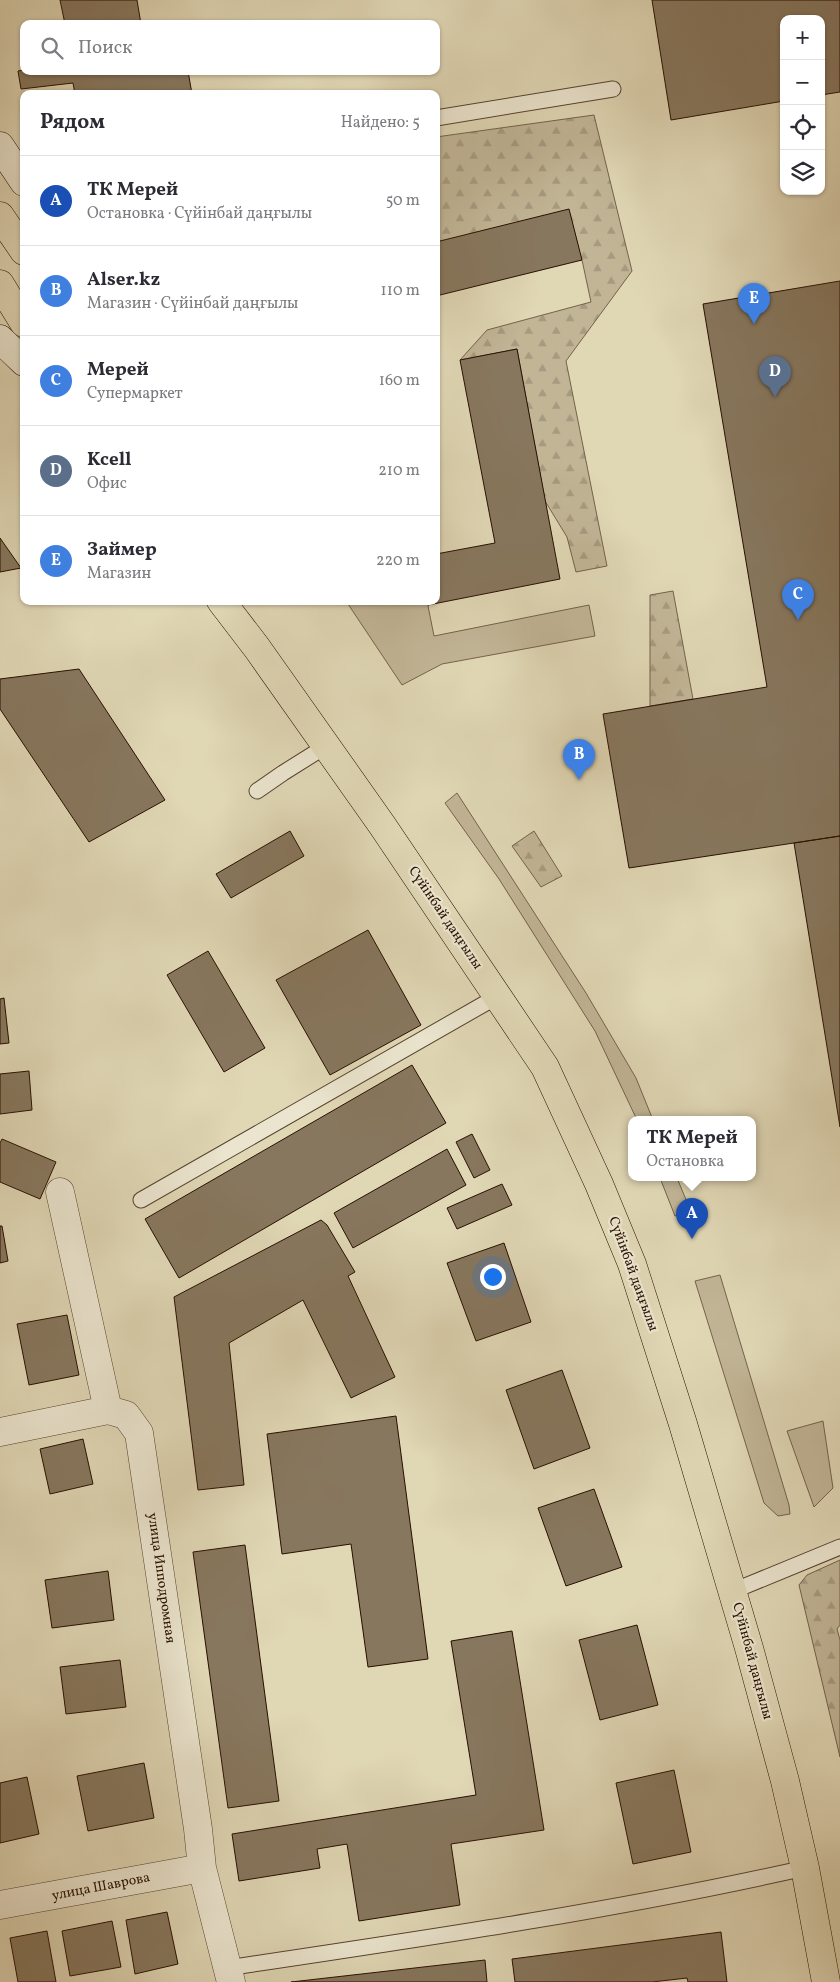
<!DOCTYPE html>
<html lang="ru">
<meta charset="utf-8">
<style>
body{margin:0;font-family:Vollkorn,serif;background:#f7f7f7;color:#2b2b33}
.controls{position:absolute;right:15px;top:15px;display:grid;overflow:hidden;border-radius:10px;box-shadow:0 1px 4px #0004}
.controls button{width:45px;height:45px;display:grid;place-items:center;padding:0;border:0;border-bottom:1px solid #e1e1e2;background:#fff;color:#2b2b33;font:25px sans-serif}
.you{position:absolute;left:492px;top:1276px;width:18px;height:18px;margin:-12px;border:4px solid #fff;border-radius:50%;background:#1a73e8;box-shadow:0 0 0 8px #1a73e833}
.badge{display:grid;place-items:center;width:32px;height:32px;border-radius:50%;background:#1a73e8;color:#fff;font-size:16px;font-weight:700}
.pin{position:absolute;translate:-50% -41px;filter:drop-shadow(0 1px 2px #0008)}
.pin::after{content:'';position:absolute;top:26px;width:18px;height:15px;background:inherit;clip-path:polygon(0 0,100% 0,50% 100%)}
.popup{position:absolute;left:628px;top:1116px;width:128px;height:65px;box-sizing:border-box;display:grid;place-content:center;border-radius:10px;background:#fff;filter:drop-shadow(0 1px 4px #0005);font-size:16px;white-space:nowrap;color:#7c7c81}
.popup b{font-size:19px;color:#2b2b33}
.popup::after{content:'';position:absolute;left:50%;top:100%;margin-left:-10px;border:10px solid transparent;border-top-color:#fff}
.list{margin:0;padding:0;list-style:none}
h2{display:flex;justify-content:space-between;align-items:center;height:65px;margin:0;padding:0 20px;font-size:21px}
h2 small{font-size:16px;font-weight:400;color:#7c7c81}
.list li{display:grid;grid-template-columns:32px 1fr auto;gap:15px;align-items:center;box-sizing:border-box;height:90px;padding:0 20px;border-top:1px solid #e1e1e2}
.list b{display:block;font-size:19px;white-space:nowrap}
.list p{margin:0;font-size:16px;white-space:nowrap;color:#7c7c81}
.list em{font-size:16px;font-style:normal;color:#7c7c81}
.icon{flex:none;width:28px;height:28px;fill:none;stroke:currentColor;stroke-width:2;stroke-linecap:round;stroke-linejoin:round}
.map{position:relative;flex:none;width:840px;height:1982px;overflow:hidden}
.search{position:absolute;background:#fff;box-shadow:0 1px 4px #0004;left:20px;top:20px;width:420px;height:55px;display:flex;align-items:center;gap:12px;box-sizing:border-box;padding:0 18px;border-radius:10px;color:#7c7c81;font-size:19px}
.panel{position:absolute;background:#fff;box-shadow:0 1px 4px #0004;left:20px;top:90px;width:420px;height:515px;border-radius:10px}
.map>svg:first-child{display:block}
.green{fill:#c1b596;stroke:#74624b}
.forest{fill:url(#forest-firs);stroke:#74624b}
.building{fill:#87775e;stroke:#270f00}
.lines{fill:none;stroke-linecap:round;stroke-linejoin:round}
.service-casing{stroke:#55412d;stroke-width:17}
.minor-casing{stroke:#55412d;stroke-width:29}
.secondary-casing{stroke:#270f00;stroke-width:29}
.primary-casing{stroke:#270f00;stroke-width:29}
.service{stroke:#ebe5cf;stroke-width:15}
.minor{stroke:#ebe5cf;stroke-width:28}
.secondary{stroke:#ebe5cf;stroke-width:28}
.primary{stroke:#e0d7b5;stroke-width:28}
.labels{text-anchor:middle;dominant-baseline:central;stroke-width:4.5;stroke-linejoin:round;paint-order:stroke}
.street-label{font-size:14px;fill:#270f00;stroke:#ebe5cf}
</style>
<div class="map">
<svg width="840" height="1982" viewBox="0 0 840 1982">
<defs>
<pattern id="forest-firs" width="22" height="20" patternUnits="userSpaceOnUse" patternTransform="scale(1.25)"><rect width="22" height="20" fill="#c1b596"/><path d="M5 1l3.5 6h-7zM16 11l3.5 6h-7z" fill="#a69a80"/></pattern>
</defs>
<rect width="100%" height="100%" fill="#e0d7b5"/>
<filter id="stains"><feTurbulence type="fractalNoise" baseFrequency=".004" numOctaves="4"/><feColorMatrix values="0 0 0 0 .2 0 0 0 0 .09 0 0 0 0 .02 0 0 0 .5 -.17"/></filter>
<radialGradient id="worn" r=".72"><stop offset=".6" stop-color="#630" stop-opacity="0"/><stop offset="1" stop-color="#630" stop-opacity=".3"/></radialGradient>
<path class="green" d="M346,601H427L434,636L589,605L595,636L442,664L402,685Z
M457,793L586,993L636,1078L653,1120H637L595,1031L499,879L445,803Z
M660,1178H677L690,1209L675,1216Z
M720,1275L789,1505L790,1514L778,1516L764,1503L695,1281Z
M823,1421L833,1488L814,1507L787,1431Z"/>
<path class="forest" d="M594,115L632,271L566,361L607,566L576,572L567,537L545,501L517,349L460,360L487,330L591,302L582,260L436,242V137Z
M673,591L693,699L650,706V595Z
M534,831L562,876L541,887L512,846Z
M840,1560V1625L837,1629L840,1640V1757L799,1585L807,1575Z"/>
<path class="building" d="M60,0H137L141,24H65Z
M652,0H840V92L821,95V19H784V101L671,120Z
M24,70L188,71L192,94H75L73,83L21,89L18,71Z
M569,209L582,260L436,296V242Z
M840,281V836L629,868L603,714L767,687L703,304Z
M517,349L560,579L428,605L427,601H436V554L495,543L460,360Z
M0,538L21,568L0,572Z
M79,669L165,800L89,842L0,709V679Z
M290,831L304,856L231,898L216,874Z
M840,836V1127L794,843Z
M368,930L421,1025L330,1075L276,980Z
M208,951L265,1048L224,1072L167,975Z
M4,998L9,1043L0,1044V999Z
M412,1065L446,1123L179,1278L145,1219Z
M29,1071L32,1110L0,1114V1074Z
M472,1134L490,1170L474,1178L456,1142Z
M2,1139L56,1162L40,1199L0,1182V1143Z
M447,1149L466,1185L353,1248L334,1213Z
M502,1184L512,1205L457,1229L447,1208Z
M321,1220L327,1225L355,1272L348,1276L395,1377L351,1398L303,1300L229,1343L244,1485L198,1490L174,1297Z
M0,1226H2L8,1261L0,1263Z
M504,1243L531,1322L476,1341L447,1263Z
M67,1315L79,1375L29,1385L17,1324Z
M562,1370L590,1448L534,1469L506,1390Z
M396,1416L428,1659L368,1667L351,1544L282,1554L267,1434Z
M83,1439L93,1484L50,1494L40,1449Z
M594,1489L622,1567L566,1586L538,1508Z
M245,1545L279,1801L228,1808L193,1552Z
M108,1571L114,1620L52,1628L45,1580Z
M637,1625L658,1705L600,1720L579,1640Z
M512,1631L544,1830L451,1844L460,1905L359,1921L347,1844L317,1849L320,1868L239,1881L232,1834L476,1795L451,1641Z
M120,1660L126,1707L66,1714L60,1667Z
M144,1763L154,1818L88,1831L77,1776Z
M674,1770L691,1852L633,1864L616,1783Z
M27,1777L39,1834L0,1843V1783Z
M167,1912L178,1964L135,1974L126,1920Z
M112,1921L121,1967L70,1976L62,1931Z
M47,1931L56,1982H18L10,1938Z
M721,1932L727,1982H688L687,1978L652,1982H515L512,1959Z
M485,1960L487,1982H291Z"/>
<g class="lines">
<defs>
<path id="service" d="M436,118L613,89
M257,791L283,773L326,746
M141,1200L498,996
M733,1591L840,1547
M227,1968C421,1939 614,1911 805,1868"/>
<path id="minor" d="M60,1192L108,1410L126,1415L139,1433L198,1829L202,1868L231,1982
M0,1432L108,1410
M0,1905L202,1868"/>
<path id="secondary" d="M0,146L24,182
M0,339L24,362"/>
<path id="primary" d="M0,216L24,251
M0,284L24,323
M221,601L257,648L382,825L545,1067L599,1184L632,1264L683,1424L749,1648L785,1781L805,1868L826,1982"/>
</defs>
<use href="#service" class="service-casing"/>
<use href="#minor" class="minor-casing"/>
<use href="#secondary" class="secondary-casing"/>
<use href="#primary" class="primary-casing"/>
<use href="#service" class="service"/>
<use href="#minor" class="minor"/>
<use href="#secondary" class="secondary"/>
<use href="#primary" class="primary"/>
</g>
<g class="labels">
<g class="street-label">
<text transform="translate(445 918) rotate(56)">Сүйінбай даңғылы</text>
<text transform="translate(633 1274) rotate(70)">Сүйінбай даңғылы</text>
<text transform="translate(161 1578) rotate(82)">улица Ипподромная</text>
<text transform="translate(752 1661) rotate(75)">Сүйінбай даңғылы</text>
<text transform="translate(101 1887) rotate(-11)">улица Шаврова</text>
</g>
</g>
<rect width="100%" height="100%" filter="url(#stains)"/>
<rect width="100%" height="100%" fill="url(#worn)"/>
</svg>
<div class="controls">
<button>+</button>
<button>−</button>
<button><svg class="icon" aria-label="locate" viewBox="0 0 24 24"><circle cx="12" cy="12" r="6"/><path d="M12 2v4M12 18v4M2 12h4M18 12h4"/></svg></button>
<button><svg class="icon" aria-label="layers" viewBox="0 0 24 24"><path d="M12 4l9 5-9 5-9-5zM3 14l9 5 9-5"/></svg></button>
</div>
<div class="you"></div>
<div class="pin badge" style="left:692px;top:1239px;background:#1a4fb4">A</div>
<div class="popup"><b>ТК Мерей</b>Остановка</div>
<div class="pin badge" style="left:579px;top:780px;background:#3f7fe0">B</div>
<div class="pin badge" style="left:798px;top:620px;background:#3f7fe0">C</div>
<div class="pin badge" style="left:775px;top:397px;background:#5c6f8a">D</div>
<div class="pin badge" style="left:754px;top:324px;background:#3f7fe0">E</div>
<div class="search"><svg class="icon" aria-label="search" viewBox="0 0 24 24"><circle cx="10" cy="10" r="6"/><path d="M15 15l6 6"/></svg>Поиск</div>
<section class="panel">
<h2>Рядом<small>Найдено: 5</small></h2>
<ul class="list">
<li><span class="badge" style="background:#1a4fb4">A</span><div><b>ТК Мерей</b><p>Остановка · Сүйінбай даңғылы</p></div><em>50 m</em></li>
<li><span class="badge" style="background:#3f7fe0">B</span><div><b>Alser.kz</b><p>Магазин · Сүйінбай даңғылы</p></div><em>110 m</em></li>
<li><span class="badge" style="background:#3f7fe0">C</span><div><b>Мерей</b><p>Супермаркет</p></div><em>160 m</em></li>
<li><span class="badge" style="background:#5c6f8a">D</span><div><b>Kcell</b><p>Офис</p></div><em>210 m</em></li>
<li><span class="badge" style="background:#3f7fe0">E</span><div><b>Займер</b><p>Магазин</p></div><em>220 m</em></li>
</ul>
</section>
</div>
